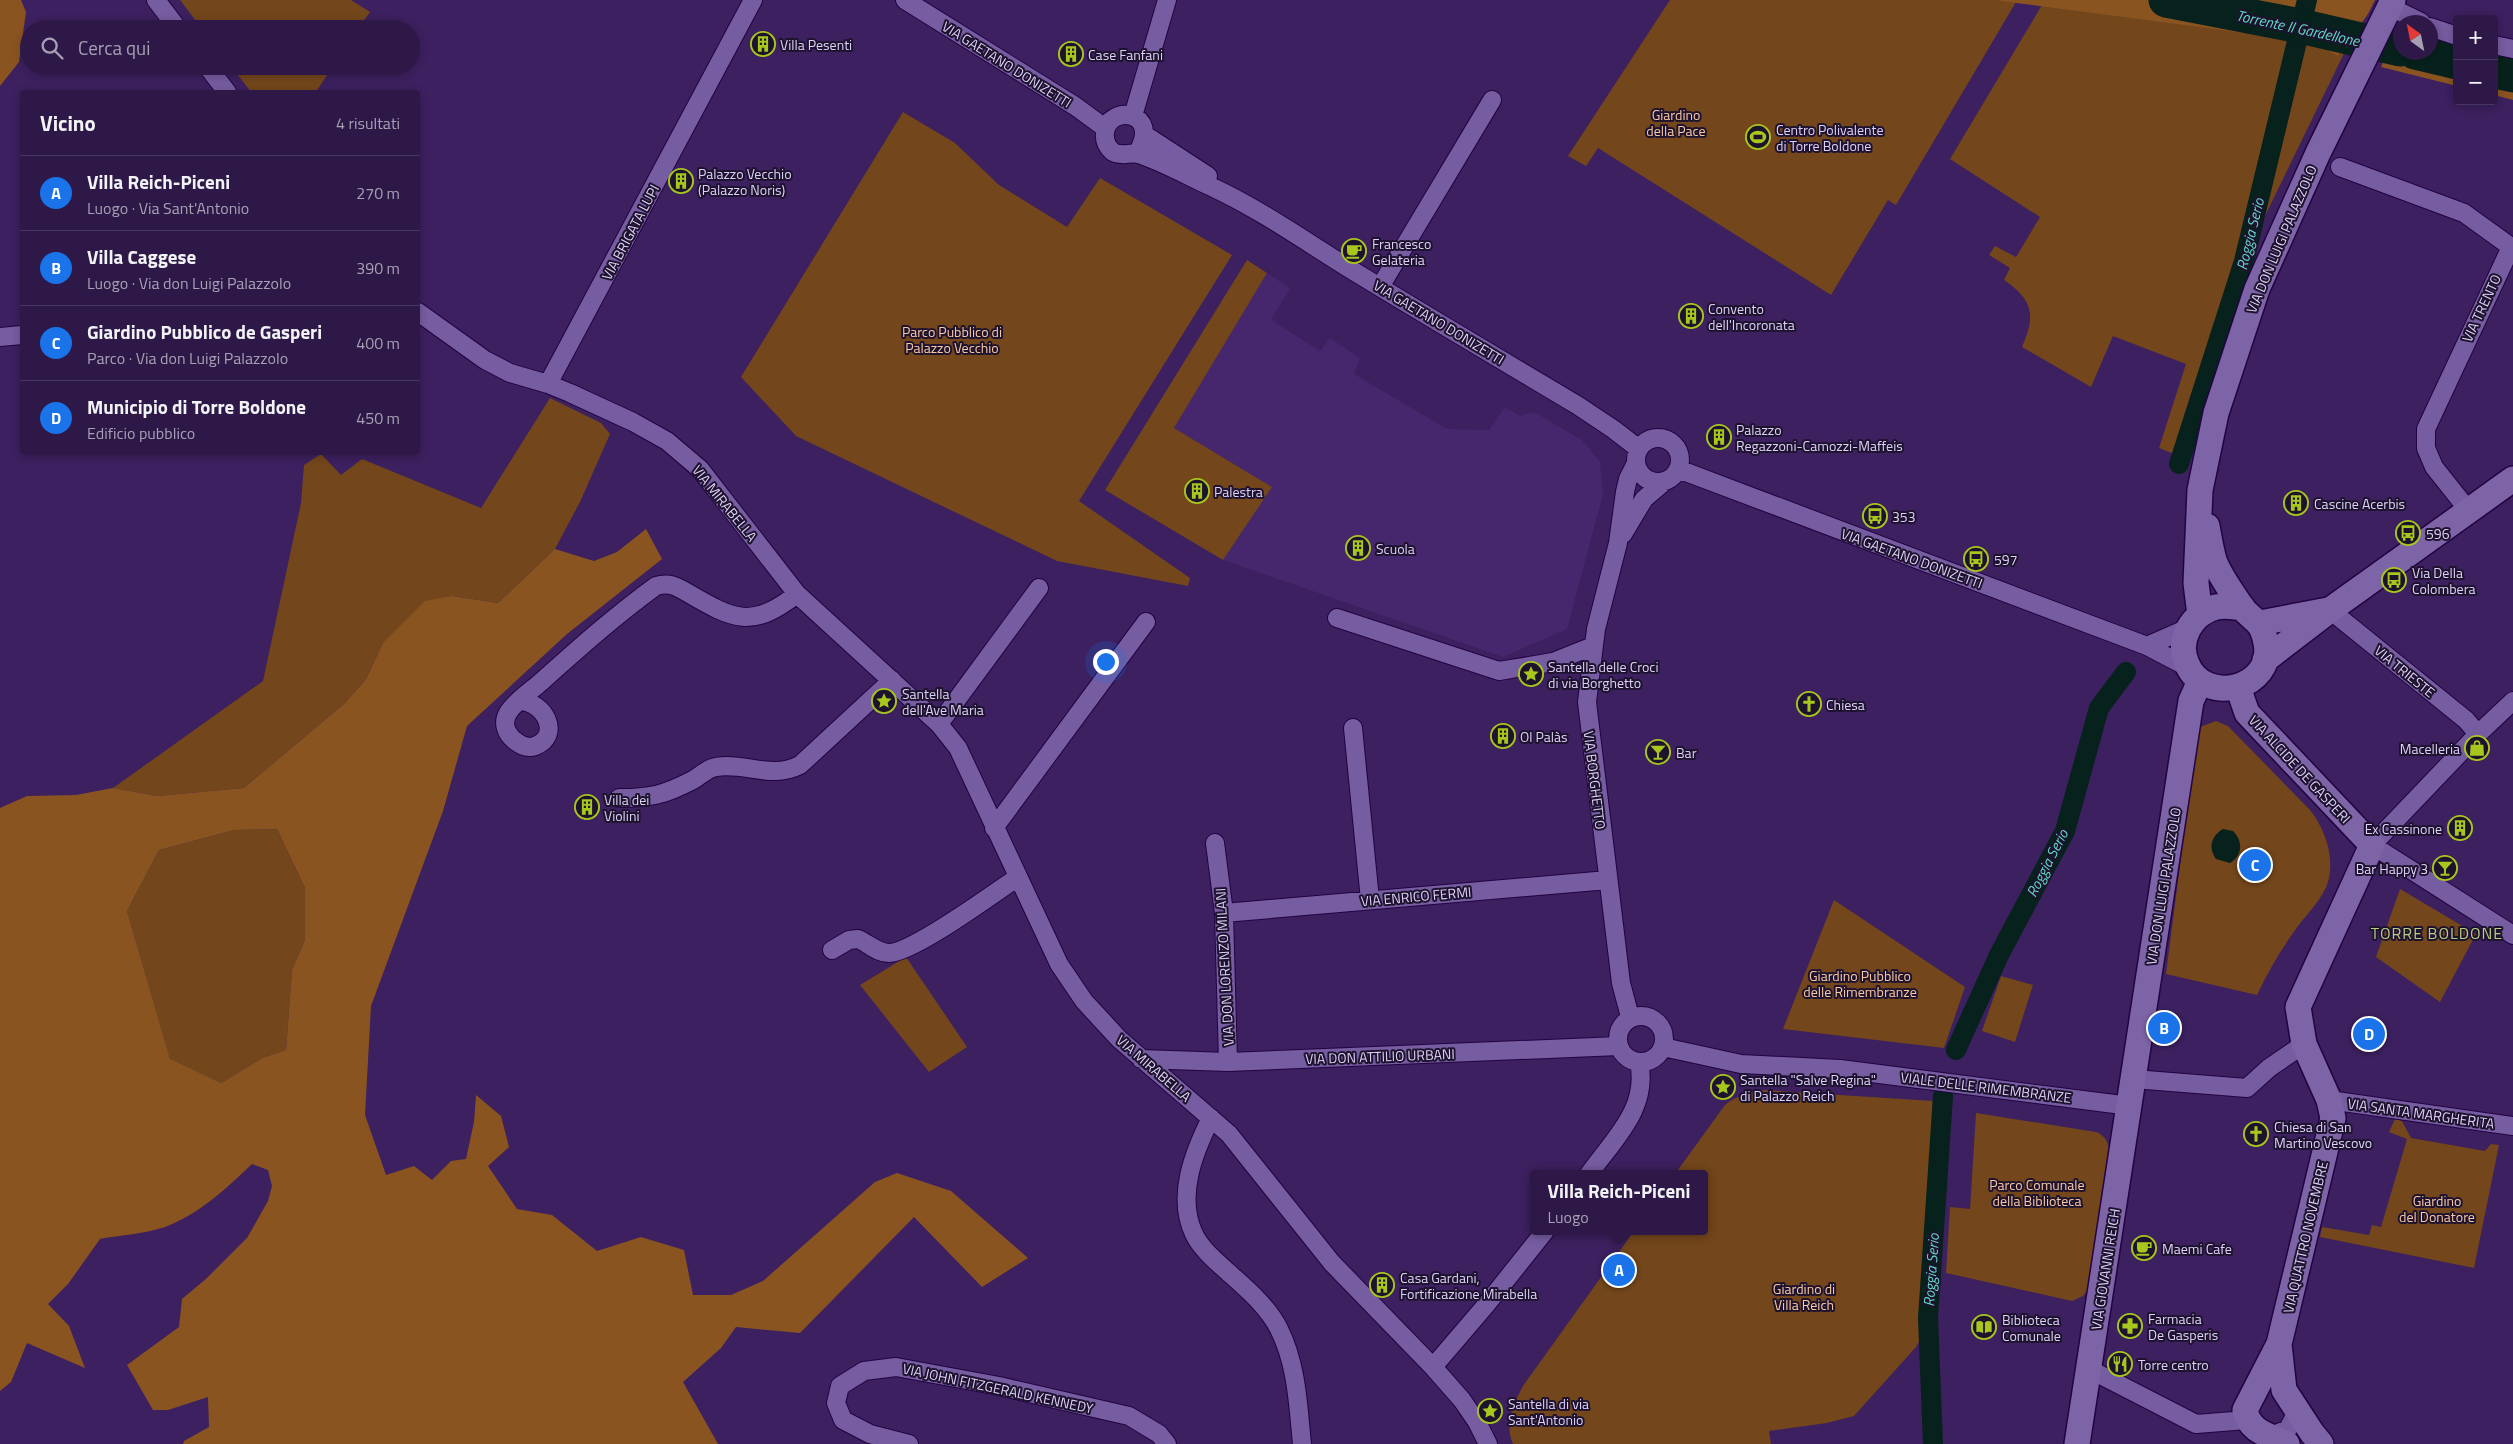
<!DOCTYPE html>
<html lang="it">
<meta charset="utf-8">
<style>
body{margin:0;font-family:"Titillium Web",sans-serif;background:#35214e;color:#f1f3f6}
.controls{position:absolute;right:15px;top:15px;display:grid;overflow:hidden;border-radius:5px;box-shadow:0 2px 8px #0003}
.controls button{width:45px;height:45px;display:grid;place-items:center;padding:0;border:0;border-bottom:1px solid #483760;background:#2d1847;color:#f1f3f6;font:25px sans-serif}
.compass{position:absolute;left:2393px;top:15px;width:45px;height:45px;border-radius:50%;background:#2d1847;box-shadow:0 2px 8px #0003;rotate:327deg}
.you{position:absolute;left:1105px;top:661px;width:18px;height:18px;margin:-12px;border:4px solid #fff;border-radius:50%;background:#1a73e8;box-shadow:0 0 0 8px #1a73e833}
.badge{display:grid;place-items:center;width:32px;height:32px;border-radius:50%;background:#1a73e8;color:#fff;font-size:16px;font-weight:700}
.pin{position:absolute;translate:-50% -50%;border:2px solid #fff;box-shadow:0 1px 5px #0006}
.popup{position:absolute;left:1530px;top:1170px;width:178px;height:65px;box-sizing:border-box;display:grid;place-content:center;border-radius:5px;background:#2d1847;filter:drop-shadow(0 1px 4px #0005);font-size:16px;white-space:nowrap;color:#a7a0b4}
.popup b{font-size:19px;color:#f1f3f6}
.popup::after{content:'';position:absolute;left:50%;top:100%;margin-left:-10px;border:10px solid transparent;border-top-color:#2d1847}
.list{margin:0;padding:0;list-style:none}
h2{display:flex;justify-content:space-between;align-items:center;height:65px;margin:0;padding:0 20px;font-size:21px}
h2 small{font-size:16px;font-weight:400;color:#a7a0b4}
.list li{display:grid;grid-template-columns:32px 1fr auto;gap:15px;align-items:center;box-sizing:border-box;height:75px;padding:0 20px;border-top:1px solid #483760}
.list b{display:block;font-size:19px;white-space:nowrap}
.list p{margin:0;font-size:16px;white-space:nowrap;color:#a7a0b4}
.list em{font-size:16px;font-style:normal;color:#a7a0b4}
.icon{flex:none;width:28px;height:28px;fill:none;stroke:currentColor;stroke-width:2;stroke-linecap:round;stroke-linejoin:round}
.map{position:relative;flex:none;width:2513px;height:1444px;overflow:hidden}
.search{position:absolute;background:#2d1847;box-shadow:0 2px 8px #0003;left:20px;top:20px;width:400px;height:55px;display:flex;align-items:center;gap:12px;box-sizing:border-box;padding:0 18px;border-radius:28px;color:#a7a0b4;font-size:19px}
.panel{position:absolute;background:#2d1847;box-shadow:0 2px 8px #0003;left:20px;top:90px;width:400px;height:365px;border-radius:5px}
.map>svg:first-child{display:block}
.built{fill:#46276d}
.green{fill:#73461b}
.forest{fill:#8a5421;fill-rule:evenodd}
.water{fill:#07211c}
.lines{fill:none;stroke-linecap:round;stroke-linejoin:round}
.canal{stroke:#07211c;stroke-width:20}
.river{stroke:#07211c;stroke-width:35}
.street-casing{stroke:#230342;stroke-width:20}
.secondary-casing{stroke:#230342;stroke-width:28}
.street{stroke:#765ca0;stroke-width:18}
.secondary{stroke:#7d64a6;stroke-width:25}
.labels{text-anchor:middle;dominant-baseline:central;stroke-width:4;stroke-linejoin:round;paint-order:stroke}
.poi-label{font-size:14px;fill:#ded1f7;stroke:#1e132f;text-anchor:start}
.street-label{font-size:14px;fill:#ded1f7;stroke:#1e132f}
.park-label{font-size:14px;fill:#fac9a2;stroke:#1e132f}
.water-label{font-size:15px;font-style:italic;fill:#5fdbc6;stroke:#1e132f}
.quarter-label{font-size:16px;letter-spacing:1px;fill:#b9cc82;stroke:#1e132f}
</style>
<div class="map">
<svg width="2513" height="1444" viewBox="0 0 2513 1444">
<rect width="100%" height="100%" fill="#3c205f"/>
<path class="built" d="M1267,273L1290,288L1271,320L1320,351L1330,338L1360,358L1354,374L1447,429L1489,430L1505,407L1520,416L1534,412L1582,440L1600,462L1603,494L1567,629L1503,657L1223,560L1272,487L1174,428Z"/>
<path class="green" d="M180,0H351L370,12L358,29H202Z
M1670,0H1994L2016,2L1896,205L1888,200L1831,295L1598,148L1586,166L1568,156Z
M2045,0H2370L2266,214L2197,421L2187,459L2159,448L2186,364L2113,336L2091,387L2022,347C2036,315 2033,300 2004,280L2010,268L1989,255L1995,246L2016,257L2040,217L1950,159Z
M231,66H333L316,92H251Z
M903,112L955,143L999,185L1067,227L1100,178L1232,255L1079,501L1190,578L1188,586L1057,561L796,436L741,377Z
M1247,260L1267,273L1174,428L1272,487L1223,560L1105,490Z
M550,398L601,423L610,434L580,502L555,549L498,603L452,596L383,643L366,679L345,703L244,788L157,796L113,788L263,681L301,503L304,465L321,454L341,475L362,459L481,508Z
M2216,721L2228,726L2310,810C2325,829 2335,857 2328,882C2323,898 2308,913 2298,926C2282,948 2269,970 2257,995L2166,974L2197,733L2200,727Z
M277,829L305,888V940L292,970L286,1050L262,1058L221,1083L170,1060L127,911L159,850L234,830Z
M2400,889L2476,934L2440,1002L2376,957Z
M1834,900L1965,987L1944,1048L1783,1029Z
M906,957L967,1047L929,1072L860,985Z
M2001,976L2033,985L2015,1042L1982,1031Z
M1764,1090L1933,1101L1922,1316L1924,1333L1916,1347L1854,1416L1827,1423L1769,1431L1771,1444H1513C1504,1423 1513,1405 1523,1386L1634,1231H1704V1174H1675L1725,1105C1737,1095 1749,1093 1764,1090Z
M1976,1113L2096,1132C2105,1135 2109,1143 2109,1152L2089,1288L2083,1296L2072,1301L1946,1273L1950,1207L1970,1209Z
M2395,1119L2402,1121L2411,1138L2485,1151L2491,1144L2499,1145L2474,1268L2320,1237L2322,1227L2369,1235L2372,1225L2381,1227L2407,1139L2389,1132Z"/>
<path class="forest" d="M0,0H21L26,12L19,62L0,86Z
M1994,0H2375L2368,14L2338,56L2325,48L2253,34Z
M2398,26L2400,27V52H2430L2431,34L2457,40V86L2381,67Z
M2494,49L2513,53V100L2494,95Z
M646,529L662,559L567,634L467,726L443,811L371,1006L365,1115L386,1175L414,1166L432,1180L451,1161L466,1159L474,1122L476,1095L501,1116L509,1147L488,1166L517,1209L552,1215L597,1251L641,1237L684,1250L693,1295H731L763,1281L875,1182L897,1173L951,1191L1028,1258L982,1287L914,1217L800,1333L736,1327L721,1348L683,1382L718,1444H183L184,1441L209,1427L208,1397L168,1410H153L127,1365L179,1327L182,1299L207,1278L247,1238L268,1201L272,1186L268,1170L252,1164C226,1189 199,1214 165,1227C145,1234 120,1235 100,1239L68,1284L48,1304L69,1326L85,1368L27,1343L11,1382L0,1391V808L27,796L76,795L113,788L157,796L244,788L345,703L366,679L383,643L425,601L452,596L498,603L555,549L594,561L617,552ZM277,829L305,888V940L292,970L286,1050L262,1058L221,1083L170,1059L127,911L159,850L234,830Z"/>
<path class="water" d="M2223,829L2233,831C2243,841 2243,855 2230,863L2216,859C2208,848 2211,836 2223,829Z"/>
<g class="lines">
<path class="canal" d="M2179,464L2244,261L2307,0
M1956,1050L1999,955L2065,831L2099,708L2126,672
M1933,1444L1928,1318L1943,1096"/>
<path class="river" d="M2166,0L2300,26L2400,49
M2415,52L2457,62
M2494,71L2513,75"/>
<defs>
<path id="street" d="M156,0L178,29
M905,0L1075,106L1105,128
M2390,7L2421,22
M2430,27L2457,36
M2494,45L2513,49
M207,66L227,92
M1133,116L1167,0
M1145,135L1208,176
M1137,153C1163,111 1108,103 1105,133C1104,141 1107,147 1113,152C1122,157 1130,152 1138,154C1160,160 1193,179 1214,188C1265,212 1312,246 1360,275C1432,319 1505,362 1577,405L1613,429L1639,449
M2340,167L2464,213L2511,247L2426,429V448L2434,467L2469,511
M1380,287L1492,100
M418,312L485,360L510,373L548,384L570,393L633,422L667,441L700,469L797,594L939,724L958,748L1059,964L1084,1001L1119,1039L1229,1134L1332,1263L1433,1367L1462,1400L1477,1422L1488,1444
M0,337L22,335
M548,384L753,0
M1636 460a22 22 0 1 1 44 0a22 22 0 1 1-44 0Z
M1678,469L2147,646L2189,668
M1623,534L1644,499L1665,481
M2330,610L2466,720L2478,734
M1337,618L1499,671L1553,662L1593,646
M2147,646L2188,628
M519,701C545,701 562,736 535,746C527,749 520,745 514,740C506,733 502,723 508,713C515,701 531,691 541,682C578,649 616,615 656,586C669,582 676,586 688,593C734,620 752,629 797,594
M2513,701L2478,734L2372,845L2513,935
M939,724L1039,588
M1353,728L1370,900
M619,798C651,798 664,795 693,780C700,776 708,768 716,767C747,762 770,780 800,765L892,680
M994,828L1146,622
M1215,843L1224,913L1228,1062
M1224,913L1608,880
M832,950L849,940L858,939C868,943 877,953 889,953C913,953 994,893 1018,877
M1618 1039a23 23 0 1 1 46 0a23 23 0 1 1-46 0Z
M1630,1017L1621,983L1587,702L1596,629L1618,543L1625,492L1628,479L1636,463
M1663,1047L1741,1064L1840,1069L2130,1106
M1141,1059L1228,1062L1619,1046
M2146,1080L2247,1088L2269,1068L2304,1044
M2329,1100L2513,1126
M1211,1118C1194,1152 1176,1196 1194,1234C1201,1249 1217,1262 1229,1273C1247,1289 1268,1307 1279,1329C1297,1365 1298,1405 1302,1444
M1589,1174C1614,1139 1649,1108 1639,1062
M1433,1367L1486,1305L1545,1231
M2089,1369L2196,1424L2247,1420
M2271,1436L2288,1429L2297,1412
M909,1444L870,1434L843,1420L836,1403L840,1386L864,1371L896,1367L999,1386L1129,1416L1159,1434L1167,1444"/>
<path id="secondary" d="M2207,526C2209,537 2211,549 2214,560C2219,575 2232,592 2241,606C2252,622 2261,617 2266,643C2275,688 2205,707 2187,664C2176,640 2192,613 2216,607C2225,605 2234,607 2243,608
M2200,615L2196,583L2200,490L2216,413L2257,289L2318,153L2393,0
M2260,623L2328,610
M2265,660L2330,610L2513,479
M2238,687L2247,713L2372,845L2298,1007L2304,1044L2329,1100L2333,1118L2279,1344L2245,1410C2249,1432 2269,1435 2287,1444
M2279,1344L2284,1390L2312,1433L2321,1444
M2077,1444L2191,701L2200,681"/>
</defs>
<use href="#street" class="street-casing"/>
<use href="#secondary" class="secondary-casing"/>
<use href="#street" class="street"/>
<use href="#secondary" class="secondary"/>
</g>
<defs>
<symbol id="building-ring" viewBox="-11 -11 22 22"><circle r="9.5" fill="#1e132f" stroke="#a8c71c" stroke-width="1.5"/><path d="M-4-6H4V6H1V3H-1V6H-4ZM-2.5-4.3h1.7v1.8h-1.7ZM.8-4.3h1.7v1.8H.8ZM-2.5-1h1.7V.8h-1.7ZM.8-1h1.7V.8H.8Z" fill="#a8c71c"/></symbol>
<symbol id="stadium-ring" viewBox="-11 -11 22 22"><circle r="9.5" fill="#1e132f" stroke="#a8c71c" stroke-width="1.5"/><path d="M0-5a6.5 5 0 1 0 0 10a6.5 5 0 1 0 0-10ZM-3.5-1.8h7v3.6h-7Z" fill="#a8c71c"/></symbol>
<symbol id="cafe-ring" viewBox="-11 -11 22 22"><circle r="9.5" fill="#1e132f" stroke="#a8c71c" stroke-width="1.5"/><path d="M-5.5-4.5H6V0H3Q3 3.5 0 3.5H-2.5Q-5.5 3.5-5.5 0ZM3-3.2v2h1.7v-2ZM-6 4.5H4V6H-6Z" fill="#a8c71c"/></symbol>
<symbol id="bus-ring" viewBox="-11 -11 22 22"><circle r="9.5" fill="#1e132f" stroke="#a8c71c" stroke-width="1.5"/><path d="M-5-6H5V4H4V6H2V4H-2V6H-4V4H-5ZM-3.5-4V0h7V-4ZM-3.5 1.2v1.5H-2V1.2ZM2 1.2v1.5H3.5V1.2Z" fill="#a8c71c"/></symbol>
<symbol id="sight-ring" viewBox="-11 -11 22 22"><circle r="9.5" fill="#1e132f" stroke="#a8c71c" stroke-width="1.5"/><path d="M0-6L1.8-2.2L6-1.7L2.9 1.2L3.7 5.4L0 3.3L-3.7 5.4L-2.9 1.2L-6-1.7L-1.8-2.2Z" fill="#a8c71c"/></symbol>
<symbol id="church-ring" viewBox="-11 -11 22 22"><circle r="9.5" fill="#1e132f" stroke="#a8c71c" stroke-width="1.5"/><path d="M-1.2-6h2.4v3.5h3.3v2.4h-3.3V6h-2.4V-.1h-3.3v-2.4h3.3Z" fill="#a8c71c"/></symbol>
<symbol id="shop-ring" viewBox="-11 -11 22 22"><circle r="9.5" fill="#1e132f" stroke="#a8c71c" stroke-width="1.5"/><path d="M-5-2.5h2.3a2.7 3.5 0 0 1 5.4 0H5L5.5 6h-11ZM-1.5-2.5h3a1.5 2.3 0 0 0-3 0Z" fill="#a8c71c"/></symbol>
<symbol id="bar-ring" viewBox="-11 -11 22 22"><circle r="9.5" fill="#1e132f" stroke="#a8c71c" stroke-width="1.5"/><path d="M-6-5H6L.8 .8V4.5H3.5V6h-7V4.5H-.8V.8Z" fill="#a8c71c"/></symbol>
<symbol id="pharmacy-ring" viewBox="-11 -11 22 22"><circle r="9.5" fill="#1e132f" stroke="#a8c71c" stroke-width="1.5"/><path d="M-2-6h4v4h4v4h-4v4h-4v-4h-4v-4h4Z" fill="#a8c71c"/></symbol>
<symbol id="library-ring" viewBox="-11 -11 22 22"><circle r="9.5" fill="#1e132f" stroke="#a8c71c" stroke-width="1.5"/><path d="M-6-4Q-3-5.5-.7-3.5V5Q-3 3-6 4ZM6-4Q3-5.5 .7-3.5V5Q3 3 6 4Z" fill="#a8c71c"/></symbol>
<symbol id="restaurant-ring" viewBox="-11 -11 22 22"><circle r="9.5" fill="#1e132f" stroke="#a8c71c" stroke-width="1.5"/><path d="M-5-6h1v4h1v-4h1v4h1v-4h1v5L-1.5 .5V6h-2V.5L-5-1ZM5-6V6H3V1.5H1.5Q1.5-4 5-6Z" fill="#a8c71c"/></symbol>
</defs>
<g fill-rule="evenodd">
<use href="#building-ring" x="749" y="30" width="28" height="28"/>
<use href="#building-ring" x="1057" y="40" width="28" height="28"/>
<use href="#stadium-ring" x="1744" y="123" width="28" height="28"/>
<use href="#building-ring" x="667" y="167" width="28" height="28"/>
<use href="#cafe-ring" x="1340" y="237" width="28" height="28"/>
<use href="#building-ring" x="1677" y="302" width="28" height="28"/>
<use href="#building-ring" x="1705" y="423" width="28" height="28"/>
<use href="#building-ring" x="1183" y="477" width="28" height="28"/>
<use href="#building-ring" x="2282" y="489" width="28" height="28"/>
<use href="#bus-ring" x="1861" y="502" width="28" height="28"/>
<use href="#bus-ring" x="2394" y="519" width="28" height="28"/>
<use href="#building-ring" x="1344" y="534" width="28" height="28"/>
<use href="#bus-ring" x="1962" y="545" width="28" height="28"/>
<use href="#bus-ring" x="2380" y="566" width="28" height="28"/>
<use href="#sight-ring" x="1517" y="660" width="28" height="28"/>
<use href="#sight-ring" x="870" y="687" width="28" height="28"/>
<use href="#church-ring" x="1795" y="690" width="28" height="28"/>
<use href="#building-ring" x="1489" y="722" width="28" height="28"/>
<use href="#shop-ring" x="2463" y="734" width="28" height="28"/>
<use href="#bar-ring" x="1644" y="738" width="28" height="28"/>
<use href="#building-ring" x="573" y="793" width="28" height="28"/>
<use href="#building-ring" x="2446" y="814" width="28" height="28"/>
<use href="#bar-ring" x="2431" y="854" width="28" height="28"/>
<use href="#sight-ring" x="1709" y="1073" width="28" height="28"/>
<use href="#church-ring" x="2242" y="1120" width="28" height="28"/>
<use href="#cafe-ring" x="2130" y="1234" width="28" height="28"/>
<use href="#building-ring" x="1368" y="1271" width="28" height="28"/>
<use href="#pharmacy-ring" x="2116" y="1312" width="28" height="28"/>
<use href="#library-ring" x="1970" y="1313" width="28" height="28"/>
<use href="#restaurant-ring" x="2106" y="1350" width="28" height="28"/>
<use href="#sight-ring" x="1476" y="1397" width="28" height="28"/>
</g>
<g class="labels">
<g class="poi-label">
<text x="780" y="44">Villa Pesenti</text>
<text x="1088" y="54">Case Fanfani</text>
<text x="1776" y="129">Centro Polivalente<tspan x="1776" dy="16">di Torre Boldone</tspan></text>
<text x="698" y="173">Palazzo Vecchio<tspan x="698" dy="16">(Palazzo Noris)</tspan></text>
<text x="1372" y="243">Francesco<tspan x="1372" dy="16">Gelateria</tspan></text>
<text x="1708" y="308">Convento<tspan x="1708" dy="16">dell'Incoronata</tspan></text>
<text x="1736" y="429">Palazzo<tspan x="1736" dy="16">Regazzoni-Camozzi-Maffeis</tspan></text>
<text x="1214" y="491">Palestra</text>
<text x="2314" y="503">Cascine Acerbis</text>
<text x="1892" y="516">353</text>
<text x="2426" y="533">596</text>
<text x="1376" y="548">Scuola</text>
<text x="1994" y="559">597</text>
<text x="2412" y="572">Via Della<tspan x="2412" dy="16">Colombera</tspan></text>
<text x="1548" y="666">Santella delle Croci<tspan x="1548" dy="16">di via Borghetto</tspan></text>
<text x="902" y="693">Santella<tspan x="902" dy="16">dell'Ave Maria</tspan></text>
<text x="1826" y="704">Chiesa</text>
<text x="1520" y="736">Ol Palàs</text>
<text x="2460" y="748" text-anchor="end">Macelleria</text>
<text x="1676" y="752">Bar</text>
<text x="604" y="799">Villa dei<tspan x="604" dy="16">Violini</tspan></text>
<text x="2442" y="828" text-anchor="end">Ex Cassinone</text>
<text x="2428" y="868" text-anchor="end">Bar Happy 3</text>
<text x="1740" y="1079">Santella "Salve Regina"<tspan x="1740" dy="16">di Palazzo Reich</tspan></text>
<text x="2274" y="1126">Chiesa di San<tspan x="2274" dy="16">Martino Vescovo</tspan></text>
<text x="2162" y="1248">Maemi Cafe</text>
<text x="1400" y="1277">Casa Gardani,<tspan x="1400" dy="16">Fortificazione Mirabella</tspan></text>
<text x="2148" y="1318">Farmacia<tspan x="2148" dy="16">De Gasperis</tspan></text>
<text x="2002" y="1319">Biblioteca<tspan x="2002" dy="16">Comunale</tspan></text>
<text x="2138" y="1364">Torre centro</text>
<text x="1508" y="1403">Santella di via<tspan x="1508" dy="16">Sant'Antonio</tspan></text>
</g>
<g class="street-label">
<text transform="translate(1007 64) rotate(32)">VIA GAETANO DONIZETTI</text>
<text transform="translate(630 232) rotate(-62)">VIA BRIGATA LUPI</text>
<text transform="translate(2281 239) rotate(-67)">VIA DON LUIGI PALAZZOLO</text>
<text transform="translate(2481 308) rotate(-65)">VIA TRENTO</text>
<text transform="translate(1439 322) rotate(31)">VIA GAETANO DONIZETTI</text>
<text transform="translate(725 503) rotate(51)">VIA MIRABELLA</text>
<text transform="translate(1912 558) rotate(20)">VIA GAETANO DONIZETTI</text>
<text transform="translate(2405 671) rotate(39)">VIA TRIESTE</text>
<text transform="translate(2300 769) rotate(47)">VIA ALCIDE DE GASPERI</text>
<text transform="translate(1595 780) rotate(83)">VIA BORGHETTO</text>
<text transform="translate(2163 886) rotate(-81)">VIA DON LUIGI PALAZZOLO</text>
<text transform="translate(1416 896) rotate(-5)">VIA ENRICO FERMI</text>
<text transform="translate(1224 967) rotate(-93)">VIA DON LORENZO MILANI</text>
<text transform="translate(1380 1056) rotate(-2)">VIA DON ATTILIO URBANI</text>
<text transform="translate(1154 1068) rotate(41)">VIA MIRABELLA</text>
<text transform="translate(1986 1087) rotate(7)">VIALE DELLE RIMEMBRANZE</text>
<text transform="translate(2421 1113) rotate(8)">VIA SANTA MARGHERITA</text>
<text transform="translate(2305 1237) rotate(-77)">VIA QUATTRO NOVEMBRE</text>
<text transform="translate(2105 1269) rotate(-81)">VIA GIOVANNI REICH</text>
<text transform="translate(998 1388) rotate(12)">VIA JOHN FITZGERALD KENNEDY</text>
</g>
<g class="park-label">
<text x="1676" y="114">Giardino<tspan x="1676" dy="16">della Pace</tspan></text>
<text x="952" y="331">Parco Pubblico di<tspan x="952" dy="16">Palazzo Vecchio</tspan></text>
<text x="1860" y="975">Giardino Pubblico<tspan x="1860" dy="16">delle Rimembranze</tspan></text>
<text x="2037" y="1184">Parco Comunale<tspan x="2037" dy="16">della Biblioteca</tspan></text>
<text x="2437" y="1200">Giardino<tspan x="2437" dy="16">del Donatore</tspan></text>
<text x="1804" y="1288">Giardino di<tspan x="1804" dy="16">Villa Reich</tspan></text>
</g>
<g class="water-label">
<text transform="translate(2298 28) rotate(12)">Torrente Il Gardellone</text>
<text transform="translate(2250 234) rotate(-76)">Roggia Serio</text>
<text transform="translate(2047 863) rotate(-63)">Roggia Serio</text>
<text transform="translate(1931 1270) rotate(-86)">Roggia Serio</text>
</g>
<g class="quarter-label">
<text x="2437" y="933">TORRE BOLDONE</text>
</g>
</g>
</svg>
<div class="controls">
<button>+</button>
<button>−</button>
</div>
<svg class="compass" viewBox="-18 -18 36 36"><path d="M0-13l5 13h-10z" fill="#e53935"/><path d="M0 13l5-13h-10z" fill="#a7a0b4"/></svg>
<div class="you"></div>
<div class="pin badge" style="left:1619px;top:1270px">A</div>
<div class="popup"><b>Villa Reich-Piceni</b>Luogo</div>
<div class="pin badge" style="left:2164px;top:1028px">B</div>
<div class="pin badge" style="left:2255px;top:865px">C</div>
<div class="pin badge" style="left:2369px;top:1034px">D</div>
<div class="search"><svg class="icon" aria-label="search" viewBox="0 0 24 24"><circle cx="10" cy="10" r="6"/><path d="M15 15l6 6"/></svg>Cerca qui</div>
<section class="panel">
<h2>Vicino<small>4 risultati</small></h2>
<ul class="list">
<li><span class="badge">A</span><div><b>Villa Reich-Piceni</b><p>Luogo · Via Sant'Antonio</p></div><em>270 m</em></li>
<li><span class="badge">B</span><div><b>Villa Caggese</b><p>Luogo · Via don Luigi Palazzolo</p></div><em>390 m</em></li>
<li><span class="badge">C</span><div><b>Giardino Pubblico de Gasperi</b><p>Parco · Via don Luigi Palazzolo</p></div><em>400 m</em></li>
<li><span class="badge">D</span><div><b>Municipio di Torre Boldone</b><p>Edificio pubblico</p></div><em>450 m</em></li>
</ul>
</section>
</div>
